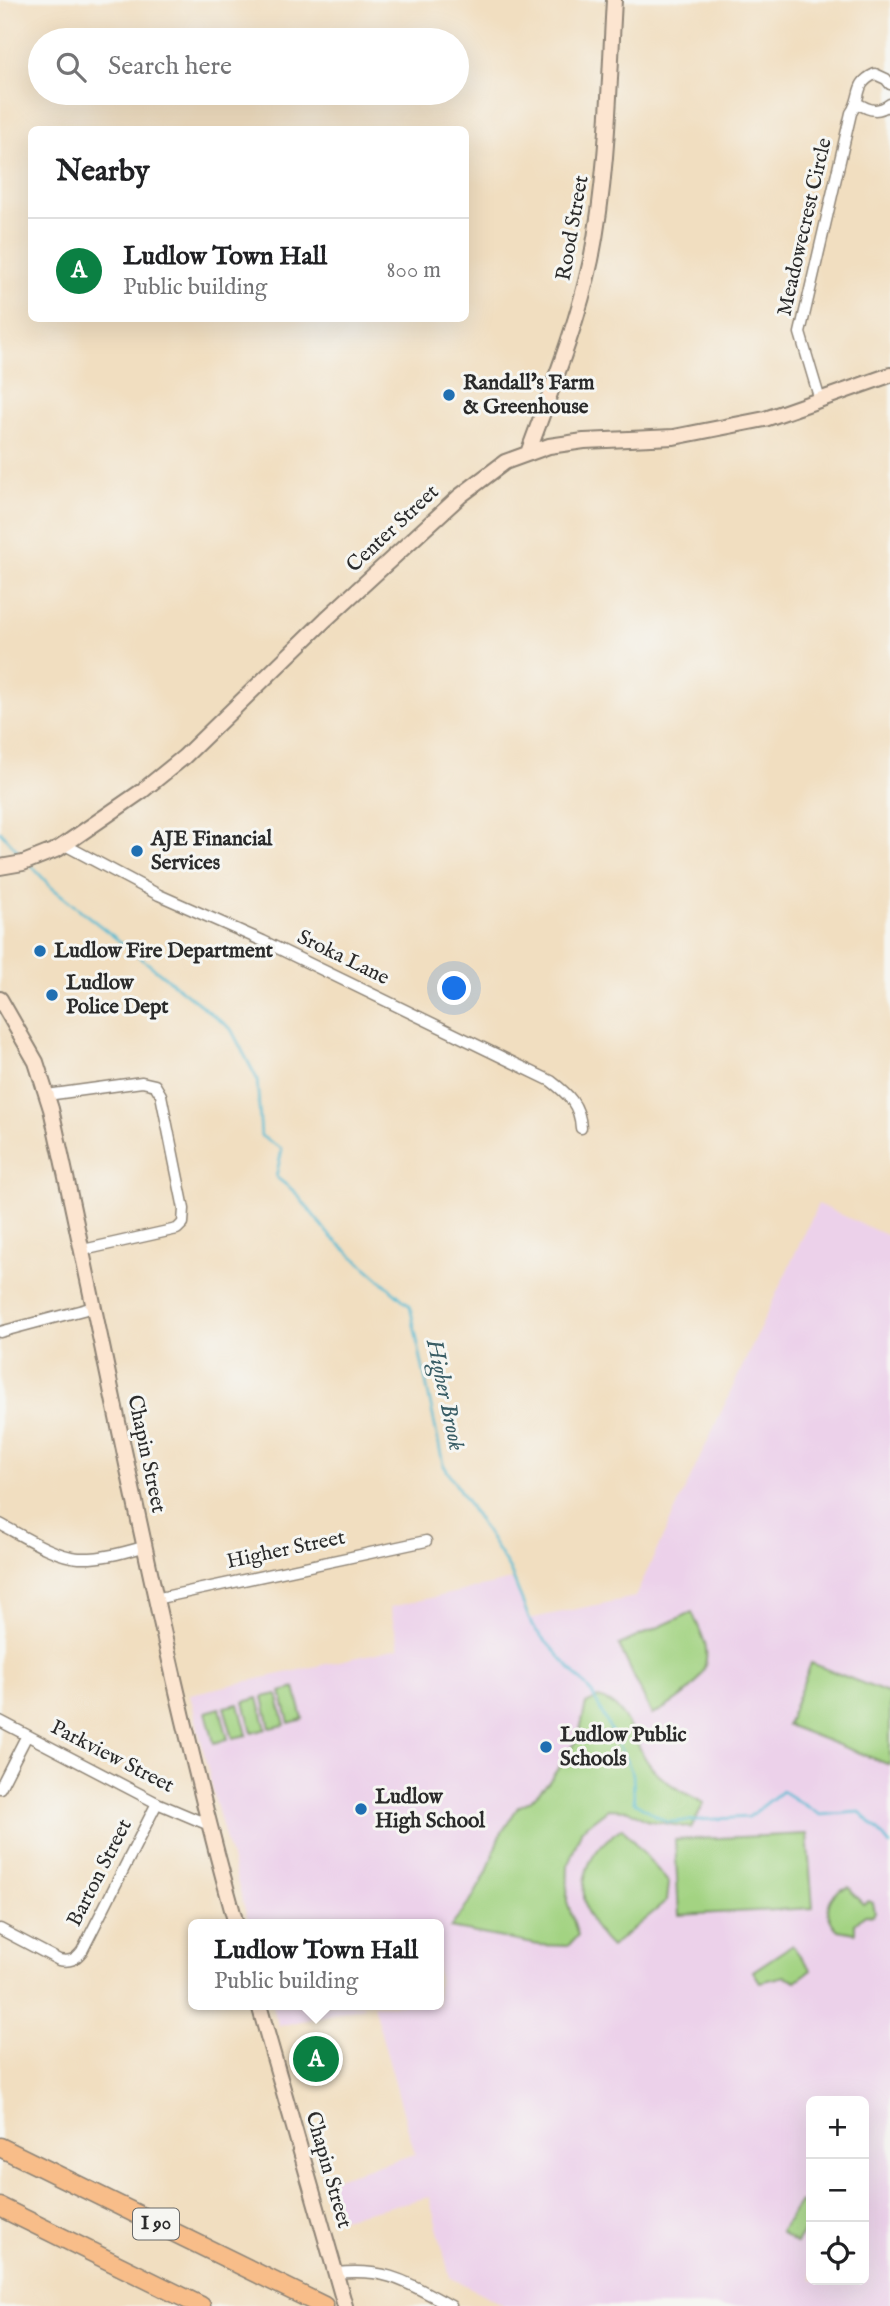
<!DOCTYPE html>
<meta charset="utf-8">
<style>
body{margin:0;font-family:"IM FELL English",serif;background:#f6f6f6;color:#202124}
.controls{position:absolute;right:21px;bottom:21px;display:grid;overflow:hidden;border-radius:10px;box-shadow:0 7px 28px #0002}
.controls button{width:63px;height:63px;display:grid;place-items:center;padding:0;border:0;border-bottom:2px solid #e0e0e0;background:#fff;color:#202124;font:35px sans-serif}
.you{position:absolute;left:455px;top:989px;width:24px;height:24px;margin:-18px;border:5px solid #fff;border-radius:50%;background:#1a73e8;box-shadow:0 0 0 10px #1a73e833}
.badge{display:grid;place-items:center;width:46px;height:46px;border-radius:50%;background:#0b8043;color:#fff;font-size:23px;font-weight:700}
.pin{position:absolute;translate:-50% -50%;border:4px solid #fff;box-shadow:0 2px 7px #0006}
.popup{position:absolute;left:188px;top:1919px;width:256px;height:91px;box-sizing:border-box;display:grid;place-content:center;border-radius:10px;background:#fff;filter:drop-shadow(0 2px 5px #0005);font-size:23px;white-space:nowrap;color:#757577}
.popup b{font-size:26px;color:#202124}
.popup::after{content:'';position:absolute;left:50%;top:100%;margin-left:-14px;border:14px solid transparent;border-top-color:#fff}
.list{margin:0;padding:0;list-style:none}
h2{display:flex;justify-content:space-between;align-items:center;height:91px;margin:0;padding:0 28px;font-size:30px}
h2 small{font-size:23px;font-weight:400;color:#757577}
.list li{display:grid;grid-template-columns:46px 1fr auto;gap:21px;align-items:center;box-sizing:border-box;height:105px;padding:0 28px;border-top:2px solid #e0e0e0}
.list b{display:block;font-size:26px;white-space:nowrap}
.list p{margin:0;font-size:23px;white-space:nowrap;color:#757577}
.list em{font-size:23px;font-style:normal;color:#757577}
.icon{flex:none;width:38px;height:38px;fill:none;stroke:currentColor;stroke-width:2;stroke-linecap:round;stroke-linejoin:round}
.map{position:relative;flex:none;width:890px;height:2306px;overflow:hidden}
.search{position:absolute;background:#fff;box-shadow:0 7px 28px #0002;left:28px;top:28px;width:441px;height:77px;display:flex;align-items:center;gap:18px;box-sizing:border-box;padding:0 24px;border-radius:38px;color:#757577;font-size:26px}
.panel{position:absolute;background:#fff;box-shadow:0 7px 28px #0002;left:28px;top:126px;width:441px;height:196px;border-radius:10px}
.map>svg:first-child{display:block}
.built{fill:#ecd1ea;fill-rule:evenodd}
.green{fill:#a3d382;stroke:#677f56;stroke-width:2}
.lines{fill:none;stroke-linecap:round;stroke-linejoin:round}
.stream{stroke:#53b9d1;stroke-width:2.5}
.street-casing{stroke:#8e8476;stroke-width:13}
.secondary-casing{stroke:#8e8476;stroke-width:18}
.highway-casing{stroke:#8e8476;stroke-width:21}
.street{stroke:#fff;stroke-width:10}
.secondary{stroke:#fce5d0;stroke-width:14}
.highway{stroke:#f8bd89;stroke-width:18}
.poi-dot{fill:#1f6fb2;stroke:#f6f6f2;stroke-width:2.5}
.labels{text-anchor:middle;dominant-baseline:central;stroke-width:6;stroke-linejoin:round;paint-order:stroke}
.shield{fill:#f6f6f2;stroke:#686867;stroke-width:2}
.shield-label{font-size:19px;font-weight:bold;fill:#2b2b2b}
.street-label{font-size:21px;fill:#2b2b2b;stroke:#f6f6f2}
.poi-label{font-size:21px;font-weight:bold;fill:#2b2b2b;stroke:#f6f6f2;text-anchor:start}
.water-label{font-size:23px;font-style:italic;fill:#395d65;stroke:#f6f6f2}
</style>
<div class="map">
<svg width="890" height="2306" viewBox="0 0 890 2306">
<rect width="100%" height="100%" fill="#f6f6f2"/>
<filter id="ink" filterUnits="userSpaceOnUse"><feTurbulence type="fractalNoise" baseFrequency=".0143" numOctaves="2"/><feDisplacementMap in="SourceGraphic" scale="14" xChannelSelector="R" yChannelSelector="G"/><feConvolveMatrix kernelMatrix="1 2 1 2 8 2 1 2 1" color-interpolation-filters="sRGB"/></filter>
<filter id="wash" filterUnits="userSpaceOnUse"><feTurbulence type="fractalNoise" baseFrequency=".00686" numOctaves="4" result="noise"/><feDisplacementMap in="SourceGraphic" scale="28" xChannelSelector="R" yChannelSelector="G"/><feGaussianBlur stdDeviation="1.57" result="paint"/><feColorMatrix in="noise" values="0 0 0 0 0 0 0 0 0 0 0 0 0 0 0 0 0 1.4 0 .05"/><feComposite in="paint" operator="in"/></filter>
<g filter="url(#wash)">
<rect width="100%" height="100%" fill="#f1dec0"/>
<path class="built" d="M818,1204L890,1237V2306H505L450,2277L429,2197L333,2220L323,2182L415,2154L373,2005H438V1924H249L215,1800L190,1694L399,1648L390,1607L512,1580L528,1619L635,1597ZM811,2101H864V2280H811Z
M272,2005H372L279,2026Z"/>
<path class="green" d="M692,1612C696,1622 702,1633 705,1644C714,1680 678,1701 652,1715L619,1645Z
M811,1663L890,1694V1765L787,1725Z
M295,1688L303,1719L289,1723L281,1692Z
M277,1694L285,1725L270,1728L263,1697Z
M258,1698L266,1729L252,1733L244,1702Z
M598,1698C627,1705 632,1739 647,1761C661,1782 683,1792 704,1803L691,1828L646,1820L628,1810L608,1809L582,1829L568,1865L567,1901L578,1935L568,1946L539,1945L450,1928L472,1899L487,1872L499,1837L518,1807L530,1801L548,1783L578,1739L586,1704Z
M239,1704L247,1735L233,1738L224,1707Z
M220,1708L228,1739L214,1743L206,1712Z
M622,1828L669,1883L667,1901L611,1947C571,1908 575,1859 622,1828Z
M807,1834L813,1908L679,1915L675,1840Z
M850,1887L853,1894L863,1904L869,1901L873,1903L875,1912L872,1916L865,1915L855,1924V1933L838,1930C821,1914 827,1891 850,1887Z
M792,1945L811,1970L796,1981L785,1976L760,1982L753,1971Z
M800,2202L811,2209V2219L796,2243L780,2232Z"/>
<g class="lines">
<path class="stream" d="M0,831L24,858
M31,865L51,887L231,1029L257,1079L261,1136L282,1149L276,1177L295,1192L330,1236L410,1306L443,1464L510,1570L532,1626L592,1693L633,1774L634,1802L667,1822L749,1817L782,1791L820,1815L860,1812L877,1829L890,1845"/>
</g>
</g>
<g filter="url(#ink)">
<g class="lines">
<defs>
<path id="street" d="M857,103C870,111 878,113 890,104
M820,400L800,333L851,113C863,96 853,84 875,74L886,79L890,84
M65,845L159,895L263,941L551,1081C568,1094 580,1105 581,1128
M47,1095L142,1082L155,1085L161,1095L184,1209L183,1223L177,1229L83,1250
M0,1332L94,1307
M0,1524C21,1535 55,1557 79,1558C101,1559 122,1553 143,1547
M155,1599L426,1541
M0,1721L157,1803L209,1825
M0,1788L27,1735
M0,1929L59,1960C70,1962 75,1960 82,1951L157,1803
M336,2273C389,2268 406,2282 451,2306"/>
<path id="secondary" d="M528,453C551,390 577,326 591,260C608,175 609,87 614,0
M0,867L23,863L58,849L142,791L184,757L326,619L460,496L505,462L549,446L584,441L674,437L765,419L890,375
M0,999L36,1062L51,1109C112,1381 161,1655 236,1924
M259,2005L345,2306"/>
<path id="highway" d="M0,2147L324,2306
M0,2207L201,2306"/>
</defs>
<use href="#street" class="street-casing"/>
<use href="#secondary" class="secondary-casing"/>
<use href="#highway" class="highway-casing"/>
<use href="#street" class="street"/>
<use href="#secondary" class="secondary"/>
<use href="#highway" class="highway"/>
</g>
</g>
<g class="poi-dot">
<circle cx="449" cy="395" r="7"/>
<circle cx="137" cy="851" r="7"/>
<circle cx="40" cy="951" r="7"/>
<circle cx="52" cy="995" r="7"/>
<circle cx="546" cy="1747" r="7"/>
<circle cx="361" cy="1809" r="7"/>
</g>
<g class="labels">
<rect class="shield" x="133" y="2208.5" width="46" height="31" rx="5"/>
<g class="shield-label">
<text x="156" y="2224">I 90</text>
</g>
<g class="street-label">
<text transform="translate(805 227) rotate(-77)">Meadowecrest Circle</text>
<text transform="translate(573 228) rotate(-80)">Rood Street</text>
<text transform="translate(393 529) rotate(-43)">Center Street</text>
<text transform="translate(343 958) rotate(26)">Sroka Lane</text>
<text transform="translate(146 1454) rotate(78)">Chapin Street</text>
<text transform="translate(286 1550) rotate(-12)">Higher Street</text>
<text transform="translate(112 1757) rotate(27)">Parkview Street</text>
<text transform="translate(100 1873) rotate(-63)">Barton Street</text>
<text transform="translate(328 2170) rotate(74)">Chapin Street</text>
</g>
<g class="poi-label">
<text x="463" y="383">Randall's Farm<tspan x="463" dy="24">&amp; Greenhouse</tspan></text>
<text x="151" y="839">AJE Financial<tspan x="151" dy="24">Services</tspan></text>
<text x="54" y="951">Ludlow Fire Department</text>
<text x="66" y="983">Ludlow<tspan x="66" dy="24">Police Dept</tspan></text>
<text x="560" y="1735">Ludlow Public<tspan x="560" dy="24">Schools</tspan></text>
<text x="375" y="1797">Ludlow<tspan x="375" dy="24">High School</tspan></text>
</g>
<g class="water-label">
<text transform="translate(445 1395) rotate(78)">Higher Brook</text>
</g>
</g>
</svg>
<div class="controls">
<button>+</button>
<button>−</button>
<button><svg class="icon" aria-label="locate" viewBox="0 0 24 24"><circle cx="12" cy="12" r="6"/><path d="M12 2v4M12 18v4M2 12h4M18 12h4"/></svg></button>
</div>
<div class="you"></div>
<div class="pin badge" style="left:316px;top:2059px">A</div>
<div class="popup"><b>Ludlow Town Hall</b>Public building</div>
<div class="search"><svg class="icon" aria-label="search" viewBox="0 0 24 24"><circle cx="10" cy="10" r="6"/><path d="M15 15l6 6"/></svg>Search here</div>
<section class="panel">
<h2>Nearby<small></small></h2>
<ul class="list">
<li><span class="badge">A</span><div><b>Ludlow Town Hall</b><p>Public building</p></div><em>800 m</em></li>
</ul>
</section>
</div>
